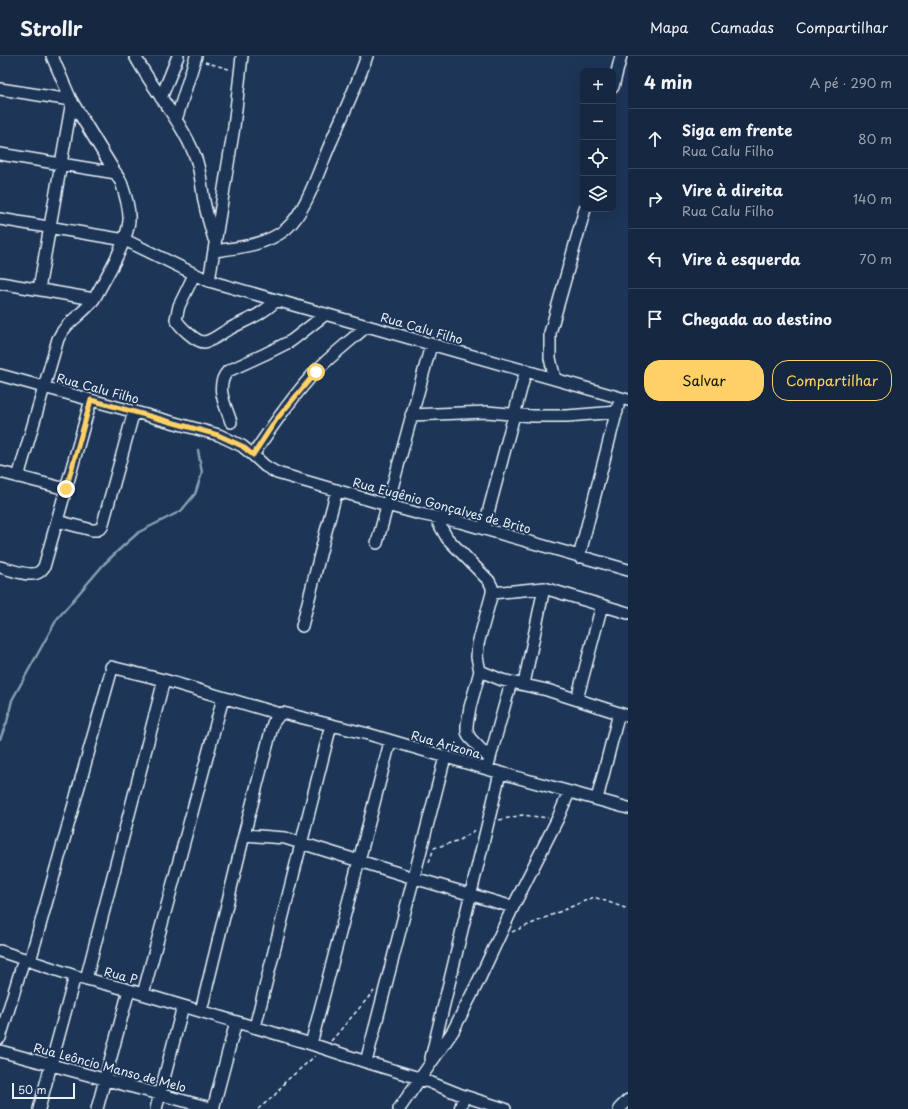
<!DOCTYPE html>
<html lang="pt">
<meta charset="utf-8">
<style>
body{margin:0;font-family:"Playpen Sans",sans-serif;background:#1f3048;color:#f1f3f6}
.controls{position:absolute;right:12px;top:12px;display:grid;overflow:hidden;border-radius:8px;box-shadow:0 4px 16px #0002}
.controls button{width:36px;height:36px;display:grid;place-items:center;padding:0;border:0;border-bottom:1px solid #35445a;background:#162841;color:#f1f3f6;font:20px sans-serif}
.scale{position:absolute;left:12px;bottom:10px;width:63px;box-sizing:border-box;padding-left:4px;border:2px solid #e8f1f8;border-top:0;font-size:11px;line-height:14px;white-space:nowrap;color:#e8f1f8;-webkit-text-stroke:3px #1d3557;paint-order:stroke}
.stop{position:absolute;width:12px;height:12px;margin:-9px;border:3px solid #ffd166;border-radius:50%;background:#fff}
.stop.end{background:#ffd166;border-color:#fff;box-shadow:0 1px 4px #0008}
.list{margin:0;padding:0;list-style:none}
h2{display:flex;justify-content:space-between;align-items:center;height:52px;margin:0;padding:0 16px;font-size:17px}
h2 small{font-size:13px;font-weight:400;color:#9ea6b1}
.list li{display:grid;grid-template-columns:26px 1fr auto;gap:12px;align-items:center;box-sizing:border-box;height:60px;padding:0 16px;border-top:1px solid #35445a}
.list b{display:block;font-size:15px;white-space:nowrap}
.list p{margin:0;font-size:13px;white-space:nowrap;color:#9ea6b1}
.list em{font-size:13px;font-style:normal;color:#9ea6b1}
.actions{display:flex;gap:8px;padding:12px 16px}
.actions a{flex:1;padding:9px 0;border:1px solid #ffd166;border-radius:16px;text-align:center;font-size:14px;color:#ffd166}
.actions .main{background:#ffd166;color:#111}
.icon{flex:none;width:22px;height:22px;fill:none;stroke:currentColor;stroke-width:2;stroke-linecap:round;stroke-linejoin:round}
.map{position:relative;flex:none;width:628px;height:1053px;overflow:hidden}
header{display:flex;align-items:center;gap:24px;box-sizing:border-box;height:56px;padding:0 20px;background:#162841;border-bottom:1px solid #35445a}
header strong{font-size:19px}
nav{display:flex;gap:22px;margin-inline-start:auto;font-size:14px}
main{display:flex}
aside{flex:1;background:#162841}
.map>svg:first-child{display:block}
.lines{fill:none;stroke-linecap:round;stroke-linejoin:round}
.stream{stroke:#83a1b2;stroke-width:2.5}
.minor-casing{stroke:#e8f1f8;stroke-width:14}
.path{stroke:#e8f1f8;stroke-width:1.5;stroke-dasharray:4 3;stroke-linecap:butt}
.minor{stroke:#1d3557;stroke-width:11}
.route{stroke:#ffd166;stroke-width:5}
.labels{text-anchor:middle;dominant-baseline:central;stroke-width:4;stroke-linejoin:round;paint-order:stroke}
.street-label{font-size:12px;fill:#e8f1f8;stroke:#1d3557}
</style>
<header>
<strong>Strollr</strong>
<nav><a>Mapa</a><a>Camadas</a><a>Compartilhar</a></nav>
</header>
<main>
<div class="map">
<svg width="628" height="1053" viewBox="0 0 628 1053">
<rect width="100%" height="100%" fill="#1d3557"/>
<filter id="ink" filterUnits="userSpaceOnUse"><feTurbulence type="fractalNoise" baseFrequency=".025" numOctaves="2"/><feDisplacementMap in="SourceGraphic" scale="8" xChannelSelector="R" yChannelSelector="G"/><feConvolveMatrix kernelMatrix="1 2 1 2 8 2 1 2 1" color-interpolation-filters="sRGB"/></filter>
<g filter="url(#ink)">
<g class="lines">
<path class="stream" d="M0,683L7,666L12,644L57,563L104,508L121,492L139,476L181,455L195,438L202,417L198,394"/>
<defs>
<path id="minor" d="M135,0C153,34 181,64 195,100C200,112 201,125 203,139C205,154 210,169 214,183
M613,31L621,0
M0,33L71,44
M161,42L178,0
M176,64L196,0
M0,98L116,117
M0,163L125,184L209,225L367,270
M214,195C237,192 267,189 286,173C307,155 320,110 332,84C344,56 357,29 367,0
M194,219L179,250L176,263C179,270 196,286 204,286C213,285 221,277 229,273C248,263 260,260 276,245
M209,225L234,71L242,0
M0,227L94,243
M39,233L72,45
M0,319L219,379L242,390L253,399C272,370 292,341 316,315C332,299 350,285 367,270L628,344
M555,323L550,302V277L585,153
M411,359L487,356L533,360H567L617,356
M231,366C226,350 214,330 228,315L265,298L291,285L326,258
M253,399L265,410L277,417L387,449L420,458L460,466L628,514
M0,416L66,433
M18,421L58,283C66,265 83,259 94,243C105,223 127,187 129,165C130,152 125,138 121,126L71,44L52,0
M435,461L447,482L489,525L492,531V537L478,588L477,601L480,615L470,651L467,669V676L470,682L490,703
M57,465L92,474H97L102,471L134,355
M484,472L526,314
M377,487L431,289
M579,501L618,350
M0,511C9,513 31,522 39,516C40,516 43,512 44,511L91,344
M492,537L544,532L628,557
M302,570L325,479L337,434
M111,611L164,624L280,658
M480,615L502,624L547,634L628,660
M524,628L544,532
M577,643L602,549
M488,709L511,626
M597,743L619,657
M244,779L285,782L414,822L513,851
M0,895L75,920L129,934L311,988L366,1006L419,1022L464,1040L505,1053
M30,905L111,616
M86,923L164,624
M143,938L223,642
M201,955L244,779L273,667L280,658L283,657L368,678L487,713L628,752
M255,971L331,669
M0,982L24,903
M311,988L390,686
M0,995L214,1053
M431,1002L500,717
M366,1006L445,701
M39,1053L75,920
M97,1053L129,934
M156,1053L183,950
M213,1053L236,966
M399,1053L453,975L478,926L513,851L558,762L569,736
M460,1053L464,1040
M619,1053L628,1044"/>
</defs>
<use href="#minor" class="minor-casing"/>
<path class="path" d="M205,6L232,14
M499,764L522,759L548,762
M429,806L434,792L460,784L477,773
M512,876L594,841L628,853
M331,985L374,935
M258,1053L274,1040L285,1026L315,1000"/>
<use href="#minor" class="minor"/>
</g>
</g>
<g class="lines" filter="url(#ink)">
<path class="route" d="M66,433L91,344L218,379L242,390L253,399L276,364L316,316"/>
</g>
<g class="labels">
<g class="street-label">
<text transform="translate(422 272) rotate(16)">Rua Calu Filho</text>
<text transform="translate(98 332) rotate(15)">Rua Calu Filho</text>
<text transform="translate(442 449) rotate(15)">Rua Eugênio Gonçalves de Brito</text>
<text transform="translate(446 688) rotate(16)">Rua Arizona</text>
<text transform="translate(121 919) rotate(15)">Rua P</text>
<text transform="translate(110 1011) rotate(15)">Rua Leôncio Manso de Melo</text>
</g>
</g>
</svg>
<div class="controls">
<button>+</button>
<button>−</button>
<button><svg class="icon" aria-label="locate" viewBox="0 0 24 24"><circle cx="12" cy="12" r="6"/><path d="M12 2v4M12 18v4M2 12h4M18 12h4"/></svg></button>
<button><svg class="icon" aria-label="layers" viewBox="0 0 24 24"><path d="M12 4l9 5-9 5-9-5zM3 14l9 5 9-5"/></svg></button>
</div>
<div class="scale">50 m</div>
<div class="stop" style="left:316px;top:316px"></div>
<div class="stop end" style="left:66px;top:433px"></div>
</div>
<aside>
<h2>4 min<small>A pé · 290 m</small></h2>
<ul class="list">
<li><svg class="icon" aria-label="ahead" viewBox="0 0 24 24"><path d="M12 20V5M6 11l6-6 6 6"/></svg><div><b>Siga em frente</b><p>Rua Calu Filho</p></div><em>80 m</em></li>
<li><svg class="icon" aria-label="right" viewBox="0 0 24 24"><path d="M7 20v-9h11M14 6l5 5-5 5"/></svg><div><b>Vire à direita</b><p>Rua Calu Filho</p></div><em>140 m</em></li>
<li><svg class="icon" aria-label="left" viewBox="0 0 24 24"><path d="M17 20v-9H6M10 6l-5 5 5 5"/></svg><div><b>Vire à esquerda</b></div><em>70 m</em></li>
<li><svg class="icon" aria-label="arrive" viewBox="0 0 24 24"><path d="M6 21V4h12l-3 4 3 4H6"/></svg><div><b>Chegada ao destino</b></div></li>
</ul>
<div class="actions"><a class="main">Salvar</a><a>Compartilhar</a></div>
</aside>
</main>
